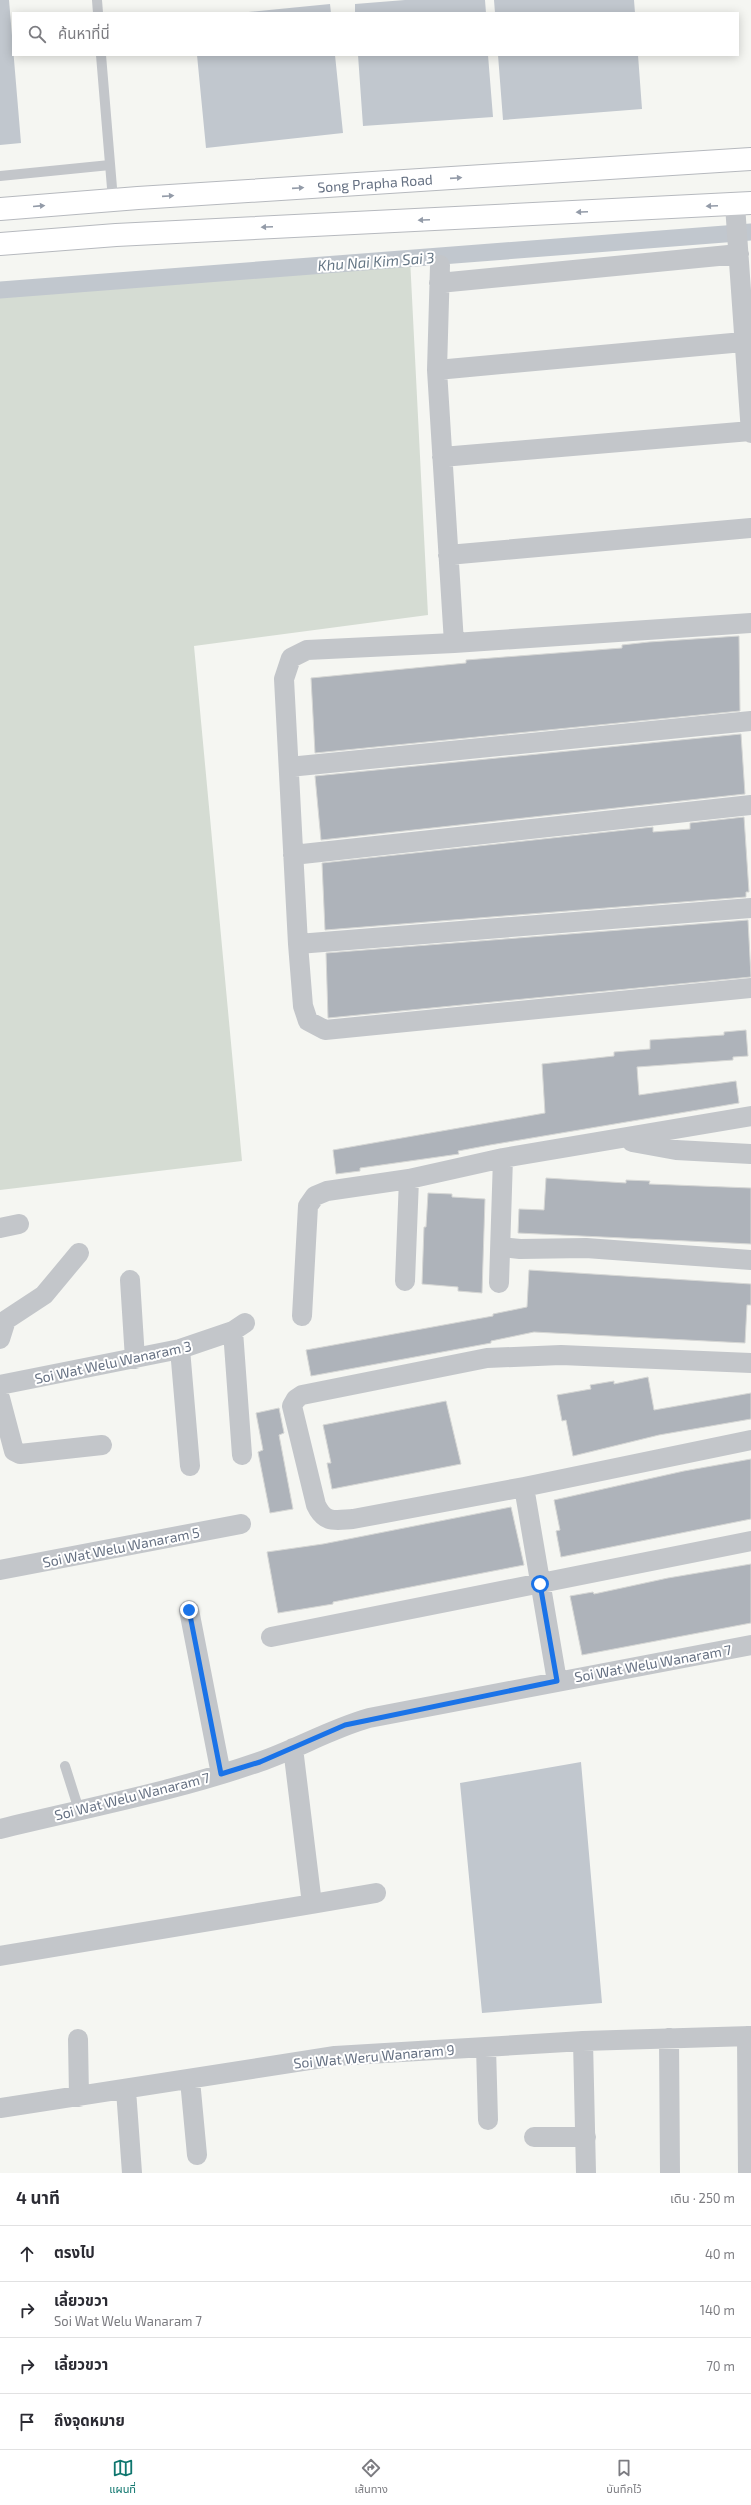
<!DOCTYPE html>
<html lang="th">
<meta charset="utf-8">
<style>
body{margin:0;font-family:"Exo 2","Noto Sans Thai",sans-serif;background:#f7f7f7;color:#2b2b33}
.stop{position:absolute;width:12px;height:12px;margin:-9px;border:3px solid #1a73e8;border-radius:50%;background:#fff}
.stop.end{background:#1a73e8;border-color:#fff;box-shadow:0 1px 4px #0008}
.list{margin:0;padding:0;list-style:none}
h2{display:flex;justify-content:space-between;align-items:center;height:52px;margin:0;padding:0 16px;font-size:17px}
h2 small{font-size:13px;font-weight:400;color:#7c7c81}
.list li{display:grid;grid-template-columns:26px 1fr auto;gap:12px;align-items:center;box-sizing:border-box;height:56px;padding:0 16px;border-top:1px solid #e1e1e2}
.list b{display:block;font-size:15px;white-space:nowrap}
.list p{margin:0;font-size:13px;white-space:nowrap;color:#7c7c81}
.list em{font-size:13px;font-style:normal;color:#7c7c81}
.icon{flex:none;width:22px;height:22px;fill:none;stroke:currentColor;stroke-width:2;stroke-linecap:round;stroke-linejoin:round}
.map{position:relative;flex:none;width:751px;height:2173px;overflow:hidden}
.search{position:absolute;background:#fff;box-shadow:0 2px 10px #0003;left:12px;right:12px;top:12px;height:44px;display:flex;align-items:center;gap:10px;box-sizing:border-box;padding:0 14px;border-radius:0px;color:#7c7c81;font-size:15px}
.sheet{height:276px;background:#fff}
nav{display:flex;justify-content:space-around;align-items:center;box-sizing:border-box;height:56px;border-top:1px solid #e1e1e2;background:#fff;font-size:11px;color:#7c7c81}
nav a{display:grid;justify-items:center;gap:2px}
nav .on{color:#0f766e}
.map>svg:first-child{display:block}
.green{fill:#d5dcd3}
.water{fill:#c1c7ce}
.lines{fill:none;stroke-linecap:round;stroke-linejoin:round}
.canal{stroke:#c1c7ce;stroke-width:17}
.building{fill:#aeb3ba;stroke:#d6d7d5}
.secondary-casing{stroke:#b6b9be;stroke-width:24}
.service{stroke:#c3c6ca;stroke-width:10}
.minor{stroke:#c3c6ca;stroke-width:20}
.secondary{stroke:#fff;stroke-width:22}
.oneway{fill:#939ba8}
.route{stroke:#1a73e8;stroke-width:5}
.labels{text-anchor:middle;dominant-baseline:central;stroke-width:4;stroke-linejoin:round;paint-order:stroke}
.street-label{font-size:14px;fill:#657082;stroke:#fff}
.water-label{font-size:15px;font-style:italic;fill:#667786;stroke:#fff}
</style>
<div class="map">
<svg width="751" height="2173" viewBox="0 0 751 2173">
<rect width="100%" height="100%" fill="#f5f6f2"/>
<path class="green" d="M410,258L428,615L194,646L242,1161L0,1190V290Z"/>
<path class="water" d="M0,0H9L21,143L0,145Z
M405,0H485L486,13H355V4Z
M494,0H634L635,13H495Z
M330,4L331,13H238Z
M197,55H335L343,133L206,148Z
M358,55H488L493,117L363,126Z
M498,55H638L642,109L503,120Z
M581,1762L602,2003L482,2013L460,1783Z"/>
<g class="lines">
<path class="canal" d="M0,290L751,232"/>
</g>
<path class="building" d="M739,636L740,711L315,753L311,678L466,663V660L622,648V645L649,642Z
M741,734L745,794L321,840L315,776Z
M744,817L749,892H746V897L325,930L322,863L653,827V832L690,829V823Z
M748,920L751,977L328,1018L326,953Z
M746,1030L748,1056L733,1057V1060L637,1067L639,1095L736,1081L739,1103L490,1145L458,1151L459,1154L360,1168V1171L336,1174L333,1150L545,1113L542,1064L614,1056V1052L650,1049V1040L724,1035V1032Z
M546,1178L626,1183V1180L650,1181L649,1184L751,1188V1244L518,1233L519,1209L544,1210Z
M428,1193L452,1194V1197L485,1199L482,1293L458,1291V1287L422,1284L424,1227H426Z
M529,1270L751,1284V1305H747L745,1343L534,1332L491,1341V1343L311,1376L306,1350L493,1316V1314L527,1307Z
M648,1377L654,1410L751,1393V1419L659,1435L573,1456L566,1420L562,1421L557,1395L591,1389L590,1385L614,1381V1384Z
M446,1401L461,1464L332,1489L327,1463H331L323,1425Z
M279,1408L284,1433L279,1435L293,1509L270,1513L258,1452L263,1450L256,1413Z
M751,1459V1519L561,1557L556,1531L560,1530L554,1500L684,1471Z
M511,1507L524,1565L333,1602V1604L278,1613L267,1552L323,1544Z
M751,1564V1623L582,1655L570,1596L593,1592L594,1594L668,1578Z"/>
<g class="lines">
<defs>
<path id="secondary" d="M0,209L138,198L751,159
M0,244L116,235L751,203"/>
</defs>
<use href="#secondary" class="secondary-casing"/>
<path class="service" d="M97,0L98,13
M101,55L113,200
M0,176L110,165
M65,1766L79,1810"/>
<path class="minor" d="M735,205L751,433
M440,265L437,370L454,643
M439,283L739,254
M437,370L743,342
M442,457L751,431
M448,555L751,528
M751,623L454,643L307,650L291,658L284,679L298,944L303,1006L308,1021L325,1030L751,988
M289,767L751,721
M293,855L751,805
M298,944L751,908
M632,1142L676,1150L751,1154
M0,1228L19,1224
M501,1247L520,1249L586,1248L751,1260
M130,1280L135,1359
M405,1281L409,1179
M499,1283L503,1158
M302,1316L308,1206L315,1196L327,1191L409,1179L503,1158L751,1116
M233,1331L242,1455
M0,1339L6,1320L44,1295L79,1253
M180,1349L190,1466
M751,1363L561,1355L487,1358L302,1395L296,1399L292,1406L316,1505C325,1524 335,1520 353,1519L524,1487L751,1440
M0,1385L180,1349L233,1331L245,1323
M0,1398L14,1451L20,1454L102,1445
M524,1487L557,1681
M0,1570L241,1524
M189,1610L221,1774
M271,1637L751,1541
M0,1829C86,1808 176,1791 259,1762C297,1749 330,1729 369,1718L751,1645
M312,1904L376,1893
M0,1956L312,1904L293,1748
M747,2036L748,2173
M669,2038L670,2173
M78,2039L79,2097
M583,2041L586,2173
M486,2047L488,2120
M190,2080L197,2155
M126,2090L132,2173
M0,2108L335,2056L583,2041L751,2036
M534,2137H586"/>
<use href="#secondary" class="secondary"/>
</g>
<defs><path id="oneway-solid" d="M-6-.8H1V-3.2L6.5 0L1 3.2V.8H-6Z"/></defs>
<g class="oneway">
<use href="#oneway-solid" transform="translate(456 178) rotate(-4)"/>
<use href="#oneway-solid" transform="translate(298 188) rotate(-4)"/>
<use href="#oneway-solid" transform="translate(168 196) rotate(-4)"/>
<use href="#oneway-solid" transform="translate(39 206) rotate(-5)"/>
<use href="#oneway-solid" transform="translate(712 206) rotate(177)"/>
<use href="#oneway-solid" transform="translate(582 212) rotate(177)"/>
<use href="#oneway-solid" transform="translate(424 220) rotate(177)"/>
<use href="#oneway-solid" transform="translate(267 227) rotate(177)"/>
</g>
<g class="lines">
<path class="route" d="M189,1610L221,1774L260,1762L345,1725L557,1681L540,1584"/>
</g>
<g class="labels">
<g class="street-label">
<text transform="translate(375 183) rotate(-4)">Song Prapha Road</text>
<text transform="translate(113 1362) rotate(-12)">Soi Wat Welu Wanaram 3</text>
<text transform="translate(121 1547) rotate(-11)">Soi Wat Welu Wanaram 5</text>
<text transform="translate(653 1663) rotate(-10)">Soi Wat Welu Wanaram 7</text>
<text transform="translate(132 1796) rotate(-14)">Soi Wat Welu Wanaram 7</text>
<text transform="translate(374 2056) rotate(-5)">Soi Wat Weru Wanaram 9</text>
</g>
<g class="water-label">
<text transform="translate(376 261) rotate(-4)">Khu Nai Kim Sai 3</text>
</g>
</g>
</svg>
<div class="stop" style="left:540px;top:1584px"></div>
<div class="stop end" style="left:189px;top:1610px"></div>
<div class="search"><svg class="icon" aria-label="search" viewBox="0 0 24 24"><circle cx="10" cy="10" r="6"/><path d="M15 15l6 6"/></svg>ค้นหาที่นี่</div>
</div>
<section class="sheet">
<h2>4 นาที<small>เดิน · 250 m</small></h2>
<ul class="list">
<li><svg class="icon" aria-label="ahead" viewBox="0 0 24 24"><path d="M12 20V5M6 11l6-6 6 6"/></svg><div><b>ตรงไป</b></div><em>40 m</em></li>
<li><svg class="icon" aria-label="right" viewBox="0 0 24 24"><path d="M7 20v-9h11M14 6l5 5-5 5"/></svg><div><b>เลี้ยวขวา</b><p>Soi Wat Welu Wanaram 7</p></div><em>140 m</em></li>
<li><svg class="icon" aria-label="right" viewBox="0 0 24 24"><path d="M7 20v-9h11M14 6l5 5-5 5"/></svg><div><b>เลี้ยวขวา</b></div><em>70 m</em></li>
<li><svg class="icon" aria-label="arrive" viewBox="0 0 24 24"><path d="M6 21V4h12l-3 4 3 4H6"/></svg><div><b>ถึงจุดหมาย</b></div></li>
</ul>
</section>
<nav>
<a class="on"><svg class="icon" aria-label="map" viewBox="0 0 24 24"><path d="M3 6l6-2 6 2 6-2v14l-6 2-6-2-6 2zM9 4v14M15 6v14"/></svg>แผนที่</a>
<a><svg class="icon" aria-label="directions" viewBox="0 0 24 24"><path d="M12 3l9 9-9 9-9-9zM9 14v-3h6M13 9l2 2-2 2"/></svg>เส้นทาง</a>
<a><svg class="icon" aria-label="saved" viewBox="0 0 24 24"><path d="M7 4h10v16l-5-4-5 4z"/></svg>บันทึกไว้</a>
</nav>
